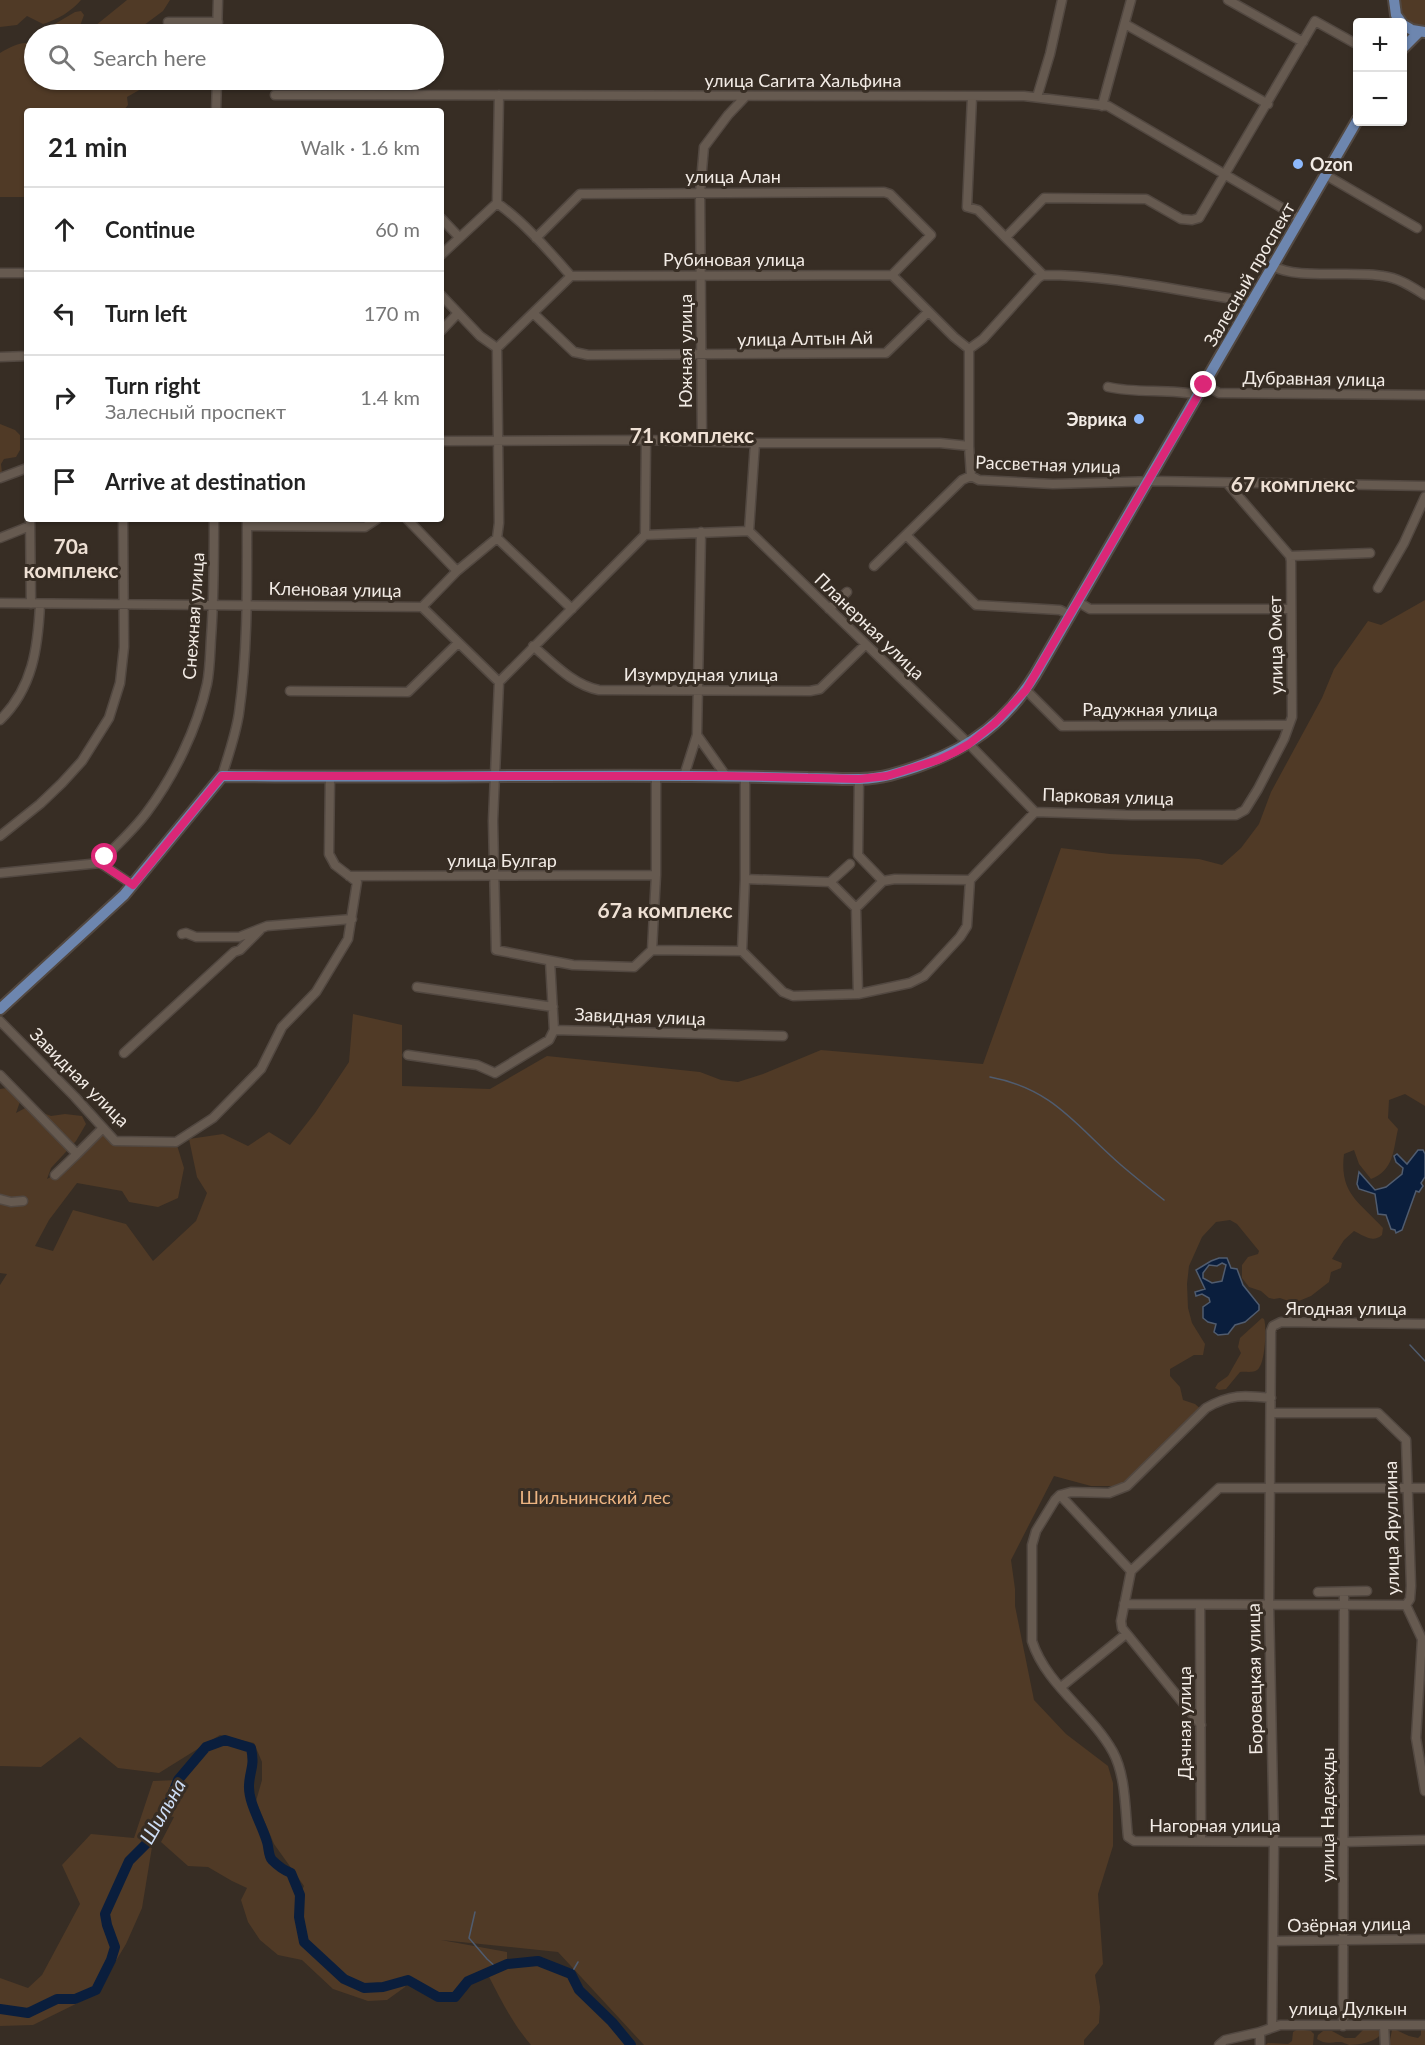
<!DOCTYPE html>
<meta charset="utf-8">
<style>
body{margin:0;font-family:Lato,sans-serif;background:#f6f6f6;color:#222}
.controls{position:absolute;right:18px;top:18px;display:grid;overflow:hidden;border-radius:6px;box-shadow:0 2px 4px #0004}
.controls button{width:54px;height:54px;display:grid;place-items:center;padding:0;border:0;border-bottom:2px solid #e0e0e0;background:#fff;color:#222;font:30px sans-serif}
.stop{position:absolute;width:18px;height:18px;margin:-14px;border:4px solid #db2777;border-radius:50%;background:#fff}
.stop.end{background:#db2777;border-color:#fff;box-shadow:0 2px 6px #0008}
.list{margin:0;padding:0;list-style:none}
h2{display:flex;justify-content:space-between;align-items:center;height:78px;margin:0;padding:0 24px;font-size:26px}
h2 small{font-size:20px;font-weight:400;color:#767676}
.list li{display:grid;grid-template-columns:39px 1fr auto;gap:18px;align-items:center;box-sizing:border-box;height:84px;padding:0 24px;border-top:2px solid #e0e0e0}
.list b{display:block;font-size:22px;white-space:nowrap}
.list p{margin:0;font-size:20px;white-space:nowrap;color:#767676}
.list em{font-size:20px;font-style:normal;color:#767676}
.icon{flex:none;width:33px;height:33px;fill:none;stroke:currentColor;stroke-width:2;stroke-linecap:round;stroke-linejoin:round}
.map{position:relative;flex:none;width:1425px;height:2045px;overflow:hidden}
.search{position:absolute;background:#fff;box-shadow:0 2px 4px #0004;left:24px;top:24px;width:420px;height:66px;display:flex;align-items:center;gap:15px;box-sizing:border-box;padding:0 21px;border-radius:33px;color:#767676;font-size:22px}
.panel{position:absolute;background:#fff;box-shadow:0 2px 4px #0004;left:24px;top:108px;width:420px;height:414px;border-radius:6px}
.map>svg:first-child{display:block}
.green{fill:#503a26}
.water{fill:#0a1e3d;stroke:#505c6f;stroke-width:1.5;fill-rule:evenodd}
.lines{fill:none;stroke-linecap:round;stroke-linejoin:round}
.stream{stroke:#505c6f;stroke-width:1.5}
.river{stroke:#0a1e3d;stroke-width:10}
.minor-casing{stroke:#524841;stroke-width:11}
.major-casing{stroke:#524841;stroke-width:14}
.minor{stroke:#665a50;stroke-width:8}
.major{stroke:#6d86af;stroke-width:10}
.route{stroke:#db2777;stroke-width:8}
.poi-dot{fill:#8db9fc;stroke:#372d24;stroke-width:2}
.labels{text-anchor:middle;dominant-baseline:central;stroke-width:6;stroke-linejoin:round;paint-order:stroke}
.street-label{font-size:18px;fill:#f2ebe5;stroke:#372d24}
.poi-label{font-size:18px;font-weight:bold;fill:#f2ebe5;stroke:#372d24;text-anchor:start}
.park-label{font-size:18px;fill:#edb482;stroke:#372d24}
.water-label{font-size:20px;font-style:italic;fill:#ccdcf4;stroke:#372d24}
.quarter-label{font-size:21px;font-weight:bold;fill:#eee0d4;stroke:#372d24}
</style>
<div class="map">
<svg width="1425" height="2045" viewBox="0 0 1425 2045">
<rect width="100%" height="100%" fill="#372d24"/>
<path class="green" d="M0,0H81C72,11 57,20 43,24L27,16L17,25L0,27Z
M127,0H170L163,11L132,34H85Z
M1399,0H1425V27C1408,26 1401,16 1399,0Z
M81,11L84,15L77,34H49L52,32L53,25L75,12Z
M34,41V80H157L127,97L128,105L123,111H27V197H0V53C11,47 19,42 32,43Z
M0,424L15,430L20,435V450L16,457L4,459L1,464L2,473L0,474Z
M1425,600V1106L1405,1094L1389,1100L1388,1118L1398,1129C1393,1151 1394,1170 1371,1179L1359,1164L1354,1150L1344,1154C1339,1194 1360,1202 1383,1228L1382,1235C1373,1243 1364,1236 1354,1231L1344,1240L1332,1259L1342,1263L1341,1268L1331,1272L1329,1282L1311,1296L1294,1303L1280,1298L1274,1299L1269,1298L1261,1291L1249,1287L1242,1278V1265L1248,1257L1258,1254L1259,1251L1237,1224L1230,1220L1216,1222L1202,1237L1189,1266L1187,1284L1188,1308L1192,1323L1205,1344L1203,1355H1194L1170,1369V1376L1180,1387L1183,1400L1195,1404L1202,1410L1125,1486H1091L1054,1476L1011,1560L1015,1589V1606L1034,1700L1066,1734L1108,1766L1113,1783V1846L1098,1894L1103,1964L1095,1975L1100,2007L1099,2023L1084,2040V2045H644L558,1952L441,1940L507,1952V1963L538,1961L571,1974L579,1990L612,2022L631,2045H531C512,2023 500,1998 487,1973L468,1981L455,1997H438L408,1980L405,1987L387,2000L368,2001L333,1989L302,1960L278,1955L260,1940L248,1922L241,1900L247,1888L232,1881L208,1867L188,1866L161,1842L174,1817L164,1815L149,1841L152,1847L142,1908L126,1944L96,1994L33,2025L0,2026V1978L28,1988L42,1975L80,1904L62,1865L91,1834L134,1838L153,1781L178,1780L206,1747L225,1740L251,1748C255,1767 250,1768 249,1785C248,1803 262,1824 267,1842C269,1846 268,1852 270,1856C273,1864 283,1869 291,1873L300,1895L304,1886L274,1844L256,1801L262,1780V1762L254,1743L220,1735L159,1773L118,1768L80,1737L41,1767L0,1766V1285L7,1274L0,1273V1089L7,1088L23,1093L16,1113L27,1107L51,1116L65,1114L82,1116L86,1124L76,1141L51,1168L47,1179L56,1174L103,1128L115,1141L176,1142L184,1168L178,1198L158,1207L129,1202L122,1191L77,1183L49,1220L35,1246L53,1251L73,1210L126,1224L153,1261L196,1221L207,1193L197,1177L189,1139L223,1134L248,1146L269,1132L290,1145L315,1113L349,1062L353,1014L402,1025V1086L490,1089L547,1056L700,1072L721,1080L738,1082L763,1074L821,1050L983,1064L1061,848L1110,854L1199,859L1222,865L1241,848L1259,824L1271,792L1322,698L1334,669L1368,621L1381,625Z
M1262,1318L1264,1319C1267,1327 1265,1361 1259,1368C1255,1374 1246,1371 1240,1372L1226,1389L1219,1390L1215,1388L1218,1383L1228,1376L1241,1353L1238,1347L1240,1338Z
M1425,2027V2045H1389L1392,2030L1394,2029L1409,2036L1418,2038L1421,2035V2028Z
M1298,2029L1311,2031L1314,2034L1313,2045H1265L1268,2043L1288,2044L1292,2041L1293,2032Z
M1373,2029L1380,2031V2035C1375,2042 1358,2045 1349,2045C1346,2044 1343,2042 1340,2042C1330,2042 1326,2045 1317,2039L1318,2035L1323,2031H1332L1345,2038H1355L1363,2030Z"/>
<path class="water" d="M1418,1150H1423L1425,1154V1177L1421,1183L1423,1186L1419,1192L1416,1191L1402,1230L1396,1233L1395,1230L1391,1229L1386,1215L1378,1214L1375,1194L1359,1189L1357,1184L1359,1172L1375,1190L1386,1187L1402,1174L1403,1168L1396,1162L1394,1156L1397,1154L1407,1164Z
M1219,1258H1227L1231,1268L1237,1269L1243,1285L1259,1305V1310L1245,1322L1235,1325L1228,1334L1218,1335L1214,1332L1216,1324L1208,1322L1203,1318V1307L1210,1302L1209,1298L1202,1294L1196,1296L1195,1292L1205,1289L1196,1270L1211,1261ZM1222,1263L1226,1265L1222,1281L1212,1283L1203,1278V1273L1209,1265L1217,1266Z"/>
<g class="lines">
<path class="stream" d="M990,1077C1054,1089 1076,1126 1121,1165C1135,1177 1150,1189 1164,1200
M1410,1345L1425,1361
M475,1912L469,1938L487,1959L497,1968
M571,1974L578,1962"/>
<path class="river" d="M0,2009L28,2013L57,1999H75L96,1990L111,1960L115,1947L107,1925L105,1914L129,1861L149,1841L164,1815L178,1780L206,1747L225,1740L251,1748C255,1767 250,1768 249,1785C248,1803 262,1824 267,1842C269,1848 268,1855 272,1860C278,1866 283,1870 291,1873L300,1895L299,1917L304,1942L344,1979L364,1988L383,1987L408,1980L438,1997H455L468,1981L507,1964L538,1961L571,1974L579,1990L612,2022L631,2045"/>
<defs>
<path id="minor" d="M1228,0L1303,42
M168,22H218
M1125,24L1268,104
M217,34L218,0
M275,95L1024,96L1108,106L1299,218
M972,97L967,207L978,210L1043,275
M1037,97L1050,54L1062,0
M1102,106L1131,0
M216,111L217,80
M1324,174L1417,228
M497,203L499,95
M497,203C525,223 548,250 571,276
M441,218L459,237
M1006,237L1044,198L1146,199L1181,219L1192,220L1199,218L1315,21L1358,45
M536,238L580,194L884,192L890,194L931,235L892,275
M441,255L497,203
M1273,266C1296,280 1354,270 1383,276C1399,278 1412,287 1425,295
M0,273H27
M441,295L480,336L497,348
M533,313L574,352L588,355L886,353L928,312
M441,331L458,313
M497,348L571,276L892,275L954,337L969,349
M497,348L499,523L497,538
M969,349L983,339L1038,278L1043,275C1114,275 1183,292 1253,302
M969,349V446L971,476
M0,357L27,356
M1204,385L1219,393L1425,395
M1108,387C1138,394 1169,388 1198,395
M441,441L646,440L755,443H940L969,446
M702,442L700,193L704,147L728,115L746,96
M971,476L979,480L1053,484L1156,481L1425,486
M0,478L27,468
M30,519L31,604
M407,519L457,571
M247,526L365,527L377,519
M749,531L969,744L1035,812L1132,815H1236L1245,810L1258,789L1284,739L1292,717L1291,561L1290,556L1227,483
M749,531L755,443
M701,532L697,735L726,776
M645,535L749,531
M645,535L646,440
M906,535L976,605L1060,610L1070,615
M0,538L30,526
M1290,556L1370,553
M874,566L962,480L971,476
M1378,588L1404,543L1425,497
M1078,602L1090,609H1291
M0,603L422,607L499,682
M422,607L457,571L497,538L572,609
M829,609L847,592
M533,646C553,663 573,685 599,690L810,691L820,689L865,645
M499,682L493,821L496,950L573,965L634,967L652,950L742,951L783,992L793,996L858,994L910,983L924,976L960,937L967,926L970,880
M499,682L645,535
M1026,690L1062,726L1289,725
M290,691L408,692L458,643
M0,720C33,688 38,647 40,604
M222,776C228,756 236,734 239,713C248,649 247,584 247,519
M684,776L697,735
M0,836L40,804L62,783L82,761L109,718L120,683L124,647L123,519
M100,863C115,846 133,831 147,812C174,776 197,729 207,684C210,669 210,654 211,638C214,598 214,559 214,519
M850,864L830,882L856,908L883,881L858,855L859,779
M0,873L100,863L133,885
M349,876L656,875
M745,879L830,882
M970,880L1035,812
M883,881L895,879L970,880
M856,908L858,994
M182,934L186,933L196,937H239L267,926L352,919
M652,950L656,875V776
M742,951L745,879V776
M417,987L553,1007
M0,1021L75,1097L115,1141L176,1142L213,1118L261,1069L282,1027L316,992L348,939L357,882L335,865L329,854L330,777
M554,1030L783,1036
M124,1053L234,952L240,950L260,930
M408,1055L477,1065L495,1073L549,1040L554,1030L550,961
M0,1075L77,1154L103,1128
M55,1175L77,1154
M0,1199L11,1202L23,1201
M1271,1398C1244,1395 1230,1394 1206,1408L1127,1486L1109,1493L1071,1492L1060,1495L1055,1500L1036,1531L1032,1545V1641C1046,1685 1091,1712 1113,1752C1126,1776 1125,1810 1128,1837L1134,1841L1343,1842L1425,1840
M1271,1413H1378L1406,1440L1411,1586L1410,1599L1406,1605L1422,1639L1416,1738L1425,1791
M1060,1495L1131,1571
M1318,1592L1367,1591
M1124,1604L1406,1605
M1200,1605L1201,1840
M1061,1687L1126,1634
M1201,1725L1122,1628L1121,1621L1131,1571L1219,1488H1425
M1273,1941L1425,1939
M1384,2025L1385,2045
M1343,2026L1344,1592
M1272,2027L1274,1842L1269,1605L1271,1331L1273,1326L1281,1322L1425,1324
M1260,2032V2045
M1219,2045L1225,2040L1260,2032L1280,2025H1425"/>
<path id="major" d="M1394,0L1396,15L1401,22
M1402,24L1412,30L1425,32
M1402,49L1419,32
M0,1009L124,895L222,776C378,778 534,775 690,776C729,776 769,777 808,778C835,778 863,782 890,775C953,758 1000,732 1035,675L1358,119"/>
</defs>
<use href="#minor" class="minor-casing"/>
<use href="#major" class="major-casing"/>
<use href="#minor" class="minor"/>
<use href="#major" class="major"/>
</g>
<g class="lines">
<path class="route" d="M105,857L100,863L133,885L222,776H726L859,779L887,776L938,760L955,752L969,744L994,724L1026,690L1204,385"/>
</g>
<g class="poi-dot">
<circle cx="1298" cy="164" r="6"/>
<circle cx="1139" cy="419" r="6"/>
</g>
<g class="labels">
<g class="street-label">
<text x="803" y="80">улица Сагита Хальфина</text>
<text x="733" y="176">улица Алан</text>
<text x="734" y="259">Рубиновая улица</text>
<text transform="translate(1249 274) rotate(-60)">Залесный проспект</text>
<text transform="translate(805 338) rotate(-1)">улица Алтын Ай</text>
<text transform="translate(685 351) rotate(-90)">Южная улица</text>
<text transform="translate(1314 378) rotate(1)">Дубравная улица</text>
<text transform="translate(1048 464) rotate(2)">Рассветная улица</text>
<text transform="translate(335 589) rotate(1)">Кленовая улица</text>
<text transform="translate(193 616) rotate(-86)">Снежная улица</text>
<text transform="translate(870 626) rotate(44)">Планерная улица</text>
<text transform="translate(1275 645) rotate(-91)">улица Омет</text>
<text x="701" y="674">Изумрудная улица</text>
<text x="1150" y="709">Радужная улица</text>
<text transform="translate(1108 796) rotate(2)">Парковая улица</text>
<text x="502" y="860">улица Булгар</text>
<text transform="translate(640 1016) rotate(2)">Завидная улица</text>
<text transform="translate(80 1077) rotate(45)">Завидная улица</text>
<text x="1346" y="1308">Ягодная улица</text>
<text transform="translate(1391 1528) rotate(-91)">улица Яруллина</text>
<text transform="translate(1254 1679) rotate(-91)">Боровецкая улица</text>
<text transform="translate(1184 1723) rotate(-90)">Дачная улица</text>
<text transform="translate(1327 1815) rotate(-90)">улица Надежды</text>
<text x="1215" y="1825">Нагорная улица</text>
<text transform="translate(1349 1924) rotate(-1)">Озёрная улица</text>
<text x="1348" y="2008">улица Дулкын</text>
</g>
<g class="poi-label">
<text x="1310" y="164">Ozon</text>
<text x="1127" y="419" text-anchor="end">Эврика</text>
</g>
<g class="park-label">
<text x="595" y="1497">Шильнинский лес</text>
</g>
<g class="water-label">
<text transform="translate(162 1811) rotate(-60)">Шильна</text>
</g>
<g class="quarter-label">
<text x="692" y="434">71 комплекс</text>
<text x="1293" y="483">67 комплекс</text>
<text x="71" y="545">70а<tspan x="71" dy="24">комплекс</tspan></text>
<text x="665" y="909">67а комплекс</text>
</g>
</g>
</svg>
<div class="controls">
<button>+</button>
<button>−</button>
</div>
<div class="stop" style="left:105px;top:857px"></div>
<div class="stop end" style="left:1204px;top:385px"></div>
<div class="search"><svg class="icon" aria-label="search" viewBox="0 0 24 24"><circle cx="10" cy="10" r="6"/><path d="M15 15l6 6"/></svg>Search here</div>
<section class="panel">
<h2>21 min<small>Walk · 1.6 km</small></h2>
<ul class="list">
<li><svg class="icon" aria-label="ahead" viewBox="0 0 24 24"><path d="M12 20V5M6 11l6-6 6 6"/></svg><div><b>Continue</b></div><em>60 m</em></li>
<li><svg class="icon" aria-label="left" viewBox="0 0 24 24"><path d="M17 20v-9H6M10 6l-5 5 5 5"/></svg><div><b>Turn left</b></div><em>170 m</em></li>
<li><svg class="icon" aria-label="right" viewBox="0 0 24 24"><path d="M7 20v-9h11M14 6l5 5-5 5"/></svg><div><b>Turn right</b><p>Залесный проспект</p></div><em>1.4 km</em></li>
<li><svg class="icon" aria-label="arrive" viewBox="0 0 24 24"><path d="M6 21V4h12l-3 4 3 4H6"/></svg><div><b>Arrive at destination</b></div></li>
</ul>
</section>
</div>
